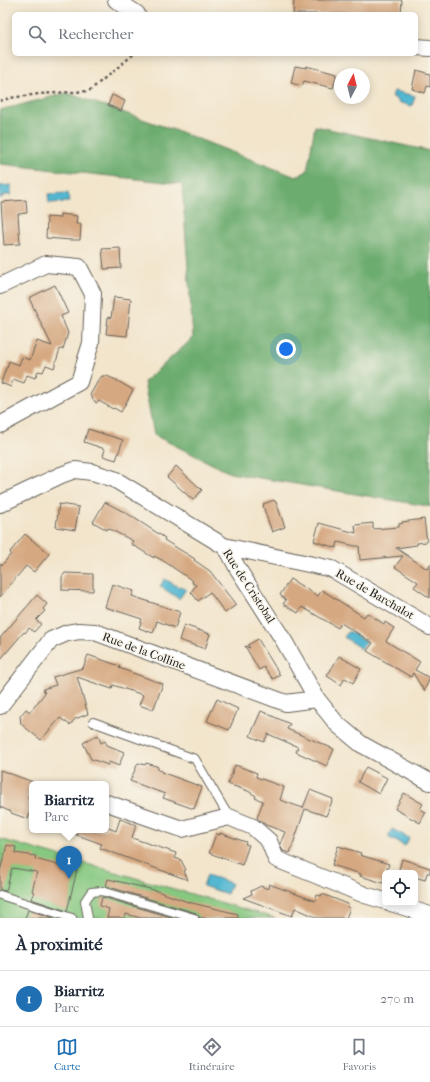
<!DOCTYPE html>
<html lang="fr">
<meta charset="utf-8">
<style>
body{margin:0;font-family:"IM FELL French Canon",serif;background:#f2f2f3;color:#1f2937}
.controls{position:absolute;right:12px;bottom:12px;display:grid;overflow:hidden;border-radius:6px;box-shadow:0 2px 10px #0003}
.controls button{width:36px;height:36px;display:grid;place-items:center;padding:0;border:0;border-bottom:1px solid #e0e1e3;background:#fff;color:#1f2937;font:20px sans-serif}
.compass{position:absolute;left:334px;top:68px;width:36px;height:36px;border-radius:50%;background:#fff;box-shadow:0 2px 10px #0003;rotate:7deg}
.you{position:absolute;left:286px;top:349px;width:14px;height:14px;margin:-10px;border:3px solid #fff;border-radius:50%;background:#1a73e8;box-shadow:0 0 0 6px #1a73e833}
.badge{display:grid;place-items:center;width:26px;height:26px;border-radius:50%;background:#1f6fb2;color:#fff;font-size:13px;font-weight:700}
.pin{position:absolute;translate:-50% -33px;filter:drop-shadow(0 1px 2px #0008)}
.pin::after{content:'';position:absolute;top:21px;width:14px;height:12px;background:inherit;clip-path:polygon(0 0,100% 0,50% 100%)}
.popup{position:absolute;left:29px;top:781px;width:80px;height:52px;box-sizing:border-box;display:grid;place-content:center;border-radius:6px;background:#fff;filter:drop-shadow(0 1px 3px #0005);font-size:13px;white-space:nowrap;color:#747a83}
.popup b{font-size:15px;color:#1f2937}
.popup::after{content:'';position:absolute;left:50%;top:100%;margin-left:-8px;border:8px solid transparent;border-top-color:#fff}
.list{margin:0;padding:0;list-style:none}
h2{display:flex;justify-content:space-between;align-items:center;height:52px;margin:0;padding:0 16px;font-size:17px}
h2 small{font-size:13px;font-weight:400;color:#747a83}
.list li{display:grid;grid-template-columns:26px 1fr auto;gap:12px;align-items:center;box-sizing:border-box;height:56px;padding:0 16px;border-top:1px solid #e0e1e3}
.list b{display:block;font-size:15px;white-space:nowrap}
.list p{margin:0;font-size:13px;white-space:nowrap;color:#747a83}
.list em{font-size:13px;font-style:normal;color:#747a83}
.icon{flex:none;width:22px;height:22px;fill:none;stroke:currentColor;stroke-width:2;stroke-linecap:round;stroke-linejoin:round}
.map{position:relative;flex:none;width:430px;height:918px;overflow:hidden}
.search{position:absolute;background:#fff;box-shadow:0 2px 10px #0003;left:12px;right:12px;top:12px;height:44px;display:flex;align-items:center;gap:10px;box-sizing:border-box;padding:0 14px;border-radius:6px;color:#747a83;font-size:15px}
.sheet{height:108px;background:#fff}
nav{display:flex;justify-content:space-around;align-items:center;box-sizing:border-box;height:56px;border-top:1px solid #e0e1e3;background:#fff;font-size:11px;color:#747a83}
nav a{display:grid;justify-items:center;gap:2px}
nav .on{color:#1f6fb2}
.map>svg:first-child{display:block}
.green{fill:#86c880;stroke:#51724e}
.forest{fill:#6cac6e;stroke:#446445}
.water{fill:#52b7d1;stroke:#376a76}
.building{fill:#d5a881}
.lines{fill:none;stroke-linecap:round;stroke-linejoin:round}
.service-casing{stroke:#67625a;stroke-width:10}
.minor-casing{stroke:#67625a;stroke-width:18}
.path{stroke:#67625a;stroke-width:2.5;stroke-dasharray:3 3;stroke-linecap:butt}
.service{stroke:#fff;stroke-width:8}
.minor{stroke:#fff;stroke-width:16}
.labels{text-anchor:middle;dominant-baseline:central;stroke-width:3;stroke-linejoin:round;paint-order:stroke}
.street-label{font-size:12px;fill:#1c1c1c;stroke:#f7f3e8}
</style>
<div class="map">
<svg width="430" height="918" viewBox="0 0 430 918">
<rect width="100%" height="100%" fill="#f7f3e8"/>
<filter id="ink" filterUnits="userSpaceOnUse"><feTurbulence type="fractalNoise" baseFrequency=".025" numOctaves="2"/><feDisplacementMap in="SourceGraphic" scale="8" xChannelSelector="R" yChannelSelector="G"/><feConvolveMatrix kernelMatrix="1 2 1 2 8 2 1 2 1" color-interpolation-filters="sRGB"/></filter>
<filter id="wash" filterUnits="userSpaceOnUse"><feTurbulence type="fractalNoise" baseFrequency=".012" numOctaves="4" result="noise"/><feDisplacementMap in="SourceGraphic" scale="16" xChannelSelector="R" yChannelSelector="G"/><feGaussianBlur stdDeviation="0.9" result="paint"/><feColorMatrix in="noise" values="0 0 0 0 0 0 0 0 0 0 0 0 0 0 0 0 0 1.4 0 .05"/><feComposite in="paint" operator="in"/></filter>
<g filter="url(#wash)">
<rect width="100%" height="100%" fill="#f2e5cc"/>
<path class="green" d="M0,839L275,918H0Z"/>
<path class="forest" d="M67,93L183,133L296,177L307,171L315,126L430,151V507L427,506L230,473L154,435L144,382L193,338L182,184L0,164V110Z"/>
<path class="water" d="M394,91L415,96L412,106L398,102L397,100L395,99V97H392Z
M11,185V195H4L2,198H0V186Z
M68,193L69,202L49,203L48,194Z
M165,579L178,587L181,586L186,589L179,599L160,586Z
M349,631L366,642L361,649L344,637Z
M392,829L409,838L405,846L388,837Z
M207,875L231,883L227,894L203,886Z"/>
<g id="blocks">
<path class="building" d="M294,0H402L401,14H293Z
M295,66L306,68V66L337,74L333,88L304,81L302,86L291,83Z
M416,70L430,74V87L427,86L425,93L412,89Z
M112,95L125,101L121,111L108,105Z
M26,200L27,213L18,214L20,244L4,245L1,202Z
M60,214L77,216L76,224H81L80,240H71L46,238L47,217L60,218Z
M120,248L121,268L104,269L102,249Z
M55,285L68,313L61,316L68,333L63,349H60L54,368L46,365L43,372L38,371L35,378L27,375L24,383L13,379L11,387L1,383L6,368H7L9,361L19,365L22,357L30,360L37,341L52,346L29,298Z
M114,297L131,299L127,336L106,334L108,317L111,318Z
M102,376H107L116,380L133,390L121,412L114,408L113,409L99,401L96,403L90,395L98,381Z
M88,429L123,440L116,460L103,456L105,449L84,442Z
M176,466L202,490L193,500L167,477Z
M274,500L275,502H276L285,527L272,532L263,506H264L263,504Z
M105,502L128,514L165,538L164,540L195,559L194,560L210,571L236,605L225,613L210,592L198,601L191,592L196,585L192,583L193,581L162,560L154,556V558L131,544L133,541L108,528L107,530L93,522Z
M59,504L79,507L75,530L56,527Z
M424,519L427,542L417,543V545L396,548L427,569L430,564V598L414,587L418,582L395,567L403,556L360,560L359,546H355L338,542L336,548L314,541L319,523L356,533L355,525L373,523V529L399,527V524L403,523L402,522Z
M25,534L49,554L34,572L26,566L0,597V563L2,565L11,554L10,552Z
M65,573L93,574V591L62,590V577Z
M290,579L318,596L322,590L364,617L367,613L384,624L385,622L394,628L386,641L420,662L415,670L430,678L424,691L413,673L411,677L367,651L373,643L341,623L338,628L302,607L298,613L283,604L286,600L280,595Z
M112,584L134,591L132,596L180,612L175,628L157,621L153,633L139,628L142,619L105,607Z
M37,595L47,604L43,609L45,611L36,620L41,624L34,632L29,628L25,633L24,632L0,660V638Z
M184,625L210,634L205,649L179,640Z
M258,639L280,675L273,679L264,667L259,670L245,646L250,648L248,645Z
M88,655L120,666L119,668L163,684L153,710L139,705L143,695L113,685L112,689L77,677L88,714L75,719L70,725L60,718L41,740L21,724L20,716L26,709L30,712L45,693L43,689L56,685L53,677L83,668Z
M339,656L361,669L353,683L345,678L341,685L327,676Z
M217,699L238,709L229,730L207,721Z
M261,711L290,724L287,729L334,749L327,766L296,752L298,747L268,734L264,742L250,736Z
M98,735L101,743L105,741L107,745L124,752L119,766L109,762L108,765L91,759L83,743Z
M138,763L145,765L146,763L156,766L158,767V770L162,771L161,772L202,787L194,809L163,798L165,794L130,781Z
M235,765L257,773L256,777L284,787L280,800L303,808L310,790L333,799L326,816L305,809L290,853L283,851L280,844L285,832L266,825L257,818L263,801L255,798L256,796L248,791L228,784Z
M366,767L387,778L379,794L358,782Z
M0,770L33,782L28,798L32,799V806L28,819L11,813V812L0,807Z
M404,793L423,804L420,809L426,812L420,823L395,809Z
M120,819L136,825L132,838L176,853L175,858L181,860L186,870L184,871L188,880L100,848L102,844L66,831L67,830H106V827L116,831Z
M220,833L246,842L245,844L249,845L242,865L209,853L216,834L220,835Z
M7,845L16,847L15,853L36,856L35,859L77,870L67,911L31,899L34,892L32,891L37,872L12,868L6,891L0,890V871Z
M338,846L361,853L360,855L389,864L386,873H385L383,883L360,876L361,874L332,865Z
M402,859L430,868V873H427L425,880L415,877V873H398Z
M108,879L154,890L188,902L238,914V918H199L198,915L196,913L106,886Z
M269,884L315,901L317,895L321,896L322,894L348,904L347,907L350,908L346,918H318L295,908L292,916L243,898L252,894L251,891L261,886L268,889Z
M102,897L174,918H141L126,914L125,918H107L109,909L100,906Z
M28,910L54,918H25Z"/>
</g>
</g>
<g filter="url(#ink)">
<use href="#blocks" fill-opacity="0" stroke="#67625a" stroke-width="1"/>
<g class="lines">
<defs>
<path id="service" d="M93,722L195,759L229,817
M0,895L72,918
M88,918L85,901L91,892L102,891L194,918"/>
<path id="minor" d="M116,0L137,14
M416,47L430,48
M0,286L46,264L79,267L93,294L91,343L79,382L0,425
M0,504L61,475L75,470L92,472L114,479L224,546L229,552L238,569L284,641L317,699L337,724L361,744L430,782
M224,546L332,569L430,627
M0,706L51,640L67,633L79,631L95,632L286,703L317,699
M107,803L182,829L229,817L253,827L269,841L276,859L365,895L385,901
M391,903L430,915"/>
</defs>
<use href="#service" class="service-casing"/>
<use href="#minor" class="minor-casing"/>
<path class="path" d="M0,101L10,98L39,94L89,91L134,54"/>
<use href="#service" class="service"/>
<use href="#minor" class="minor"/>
</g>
</g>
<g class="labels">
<g class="street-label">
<text transform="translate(249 586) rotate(57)">Rue de Cristobal</text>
<text transform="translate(375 594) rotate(30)">Rue de Barchalot</text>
<text transform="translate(144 651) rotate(20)">Rue de la Colline</text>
</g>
</g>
</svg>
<div class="controls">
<button><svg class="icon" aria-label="locate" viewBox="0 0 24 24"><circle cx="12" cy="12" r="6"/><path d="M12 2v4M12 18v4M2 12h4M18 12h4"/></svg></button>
</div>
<svg class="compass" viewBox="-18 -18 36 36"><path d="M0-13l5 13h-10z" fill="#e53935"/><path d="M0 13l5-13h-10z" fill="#747a83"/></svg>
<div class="you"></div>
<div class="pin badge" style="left:69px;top:879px">1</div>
<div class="popup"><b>Biarritz</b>Parc</div>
<div class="search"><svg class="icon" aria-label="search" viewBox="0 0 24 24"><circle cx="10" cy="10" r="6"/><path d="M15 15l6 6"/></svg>Rechercher</div>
</div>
<section class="sheet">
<h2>À proximité<small></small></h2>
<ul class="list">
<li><span class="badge">1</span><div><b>Biarritz</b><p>Parc</p></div><em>270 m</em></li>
</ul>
</section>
<nav>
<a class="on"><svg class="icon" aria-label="map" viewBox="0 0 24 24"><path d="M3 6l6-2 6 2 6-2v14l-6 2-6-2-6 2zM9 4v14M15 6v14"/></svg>Carte</a>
<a><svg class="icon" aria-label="directions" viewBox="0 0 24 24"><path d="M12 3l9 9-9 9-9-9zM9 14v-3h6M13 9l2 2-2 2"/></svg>Itinéraire</a>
<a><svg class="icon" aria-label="saved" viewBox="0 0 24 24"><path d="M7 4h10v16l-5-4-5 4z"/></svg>Favoris</a>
</nav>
